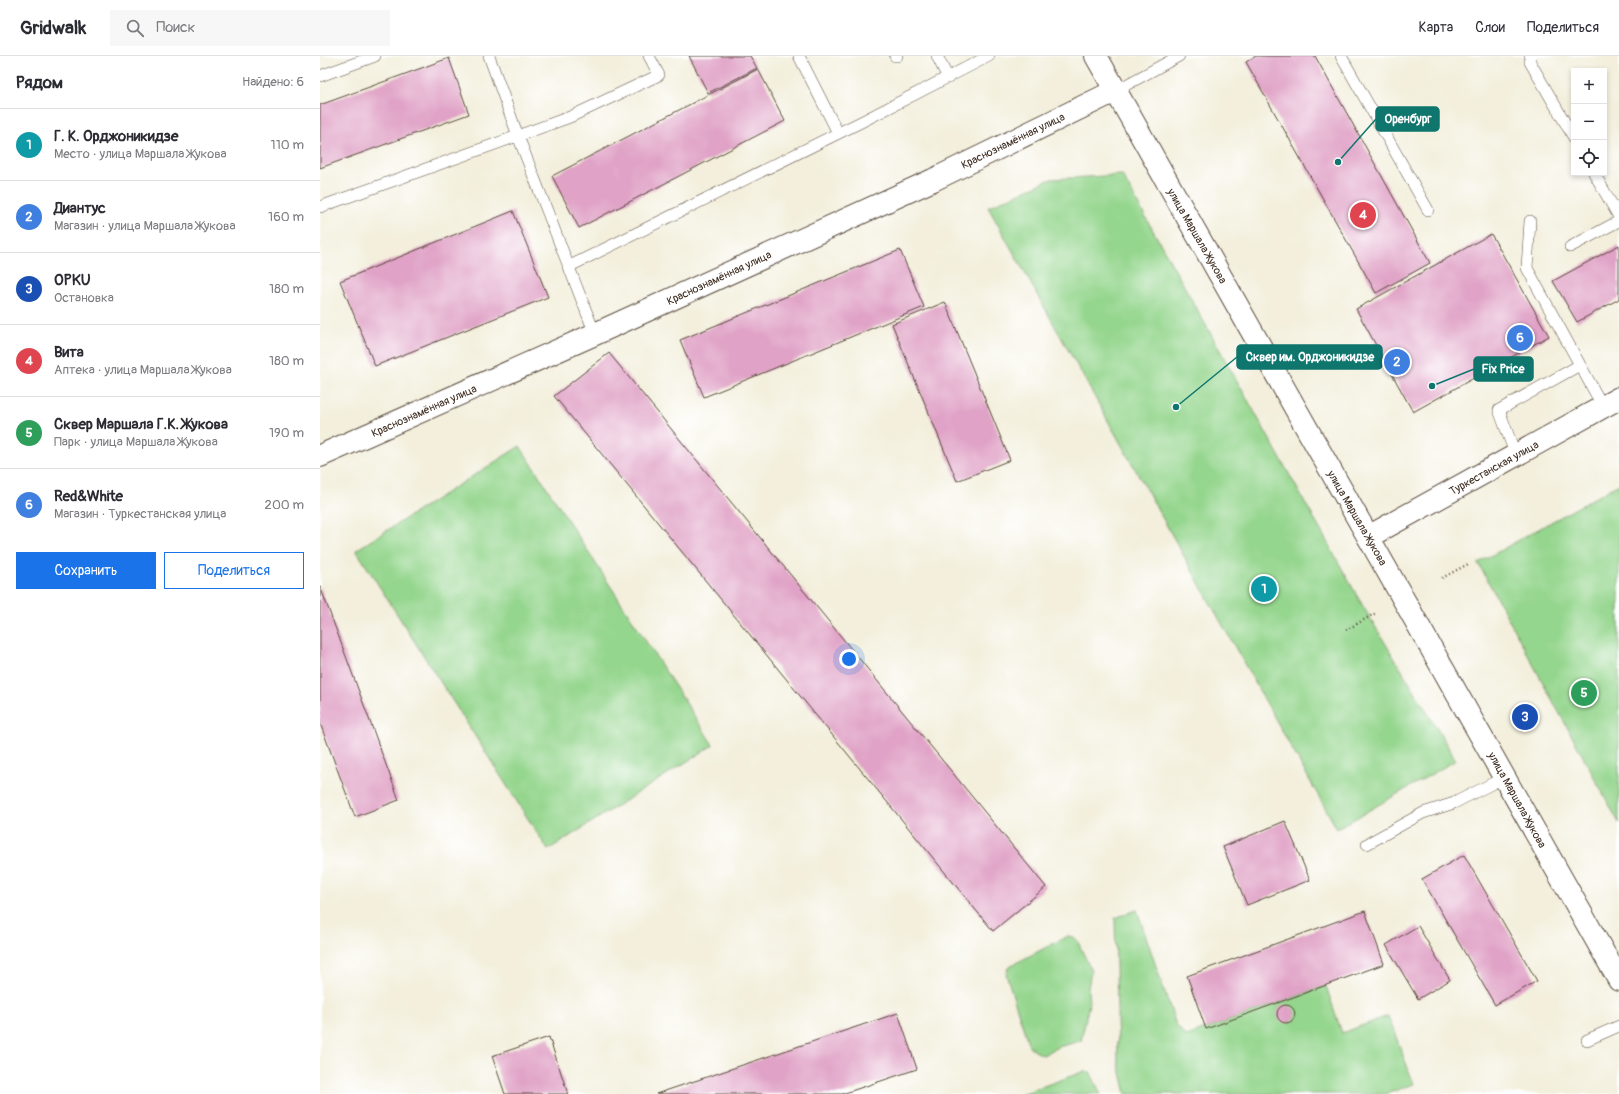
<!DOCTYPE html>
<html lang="ru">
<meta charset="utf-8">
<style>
body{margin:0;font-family:Pangolin,sans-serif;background:#f7f7f7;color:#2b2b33}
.controls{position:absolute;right:12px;top:12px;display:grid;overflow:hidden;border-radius:0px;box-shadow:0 2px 6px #0003}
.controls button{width:36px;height:36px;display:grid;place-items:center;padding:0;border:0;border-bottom:1px solid #e1e1e2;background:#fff;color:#2b2b33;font:20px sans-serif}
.you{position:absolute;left:529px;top:603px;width:14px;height:14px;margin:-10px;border:3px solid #fff;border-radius:50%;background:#1a73e8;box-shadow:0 0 0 6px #1a73e833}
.badge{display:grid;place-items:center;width:26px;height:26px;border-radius:50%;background:#1a73e8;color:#fff;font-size:13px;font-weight:700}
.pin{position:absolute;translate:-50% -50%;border:2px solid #fff;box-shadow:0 1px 4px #0006}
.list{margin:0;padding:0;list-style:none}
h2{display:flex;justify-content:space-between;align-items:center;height:52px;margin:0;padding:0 16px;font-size:17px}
h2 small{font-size:13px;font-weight:400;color:#7c7c81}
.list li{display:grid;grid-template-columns:26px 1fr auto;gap:12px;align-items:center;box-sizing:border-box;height:72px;padding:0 16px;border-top:1px solid #e1e1e2}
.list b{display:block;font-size:15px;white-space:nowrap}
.list p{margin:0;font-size:13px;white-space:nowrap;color:#7c7c81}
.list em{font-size:13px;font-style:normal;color:#7c7c81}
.actions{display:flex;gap:8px;padding:12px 16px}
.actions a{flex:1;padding:9px 0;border:1px solid #1a73e8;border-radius:0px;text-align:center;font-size:14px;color:#1a73e8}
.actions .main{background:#1a73e8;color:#fff}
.icon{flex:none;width:22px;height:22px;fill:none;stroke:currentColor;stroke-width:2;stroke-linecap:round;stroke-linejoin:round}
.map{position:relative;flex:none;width:1299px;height:1038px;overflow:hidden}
header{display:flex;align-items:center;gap:24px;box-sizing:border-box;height:56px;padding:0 20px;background:#fff;border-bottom:1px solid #e1e1e2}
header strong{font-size:19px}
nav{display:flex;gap:22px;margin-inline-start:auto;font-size:14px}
.search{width:280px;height:36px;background:#f7f7f7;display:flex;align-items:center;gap:10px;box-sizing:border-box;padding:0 14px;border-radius:0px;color:#7c7c81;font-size:15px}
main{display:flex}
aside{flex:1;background:#fff}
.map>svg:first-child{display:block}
.green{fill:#95d68e;stroke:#688056}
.building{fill:#e0a2c6}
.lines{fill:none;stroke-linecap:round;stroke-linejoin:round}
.service-casing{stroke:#57483a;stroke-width:12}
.secondary-casing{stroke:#57483a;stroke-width:24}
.path{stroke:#57483a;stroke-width:2.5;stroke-dasharray:1 3;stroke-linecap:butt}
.service{stroke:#fff;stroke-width:11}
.secondary{stroke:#fff;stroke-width:22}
.labels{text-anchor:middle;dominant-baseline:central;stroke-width:3.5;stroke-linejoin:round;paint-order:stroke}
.street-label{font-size:11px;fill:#3b2a1e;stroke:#fff}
.leader{fill:none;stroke:#0f766e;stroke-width:1.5}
.callout-dot{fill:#0f766e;stroke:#fff;stroke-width:1.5}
.callout{fill:#0f766e;stroke:#0f766e;stroke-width:1.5}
.callout-label{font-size:12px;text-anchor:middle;font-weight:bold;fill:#fff}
</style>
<header>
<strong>Gridwalk</strong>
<div class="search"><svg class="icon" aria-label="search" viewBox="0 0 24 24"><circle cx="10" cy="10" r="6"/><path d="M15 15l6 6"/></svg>Поиск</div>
<nav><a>Карта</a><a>Слои</a><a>Поделиться</a></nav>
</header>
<main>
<aside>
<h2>Рядом<small>Найдено: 6</small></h2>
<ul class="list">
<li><span class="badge" style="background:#0f9aa8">1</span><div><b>Г. К. Орджоникидзе</b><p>Место · улица Маршала Жукова</p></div><em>110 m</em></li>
<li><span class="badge" style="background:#3f7fe0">2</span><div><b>Диантус</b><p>Магазин · улица Маршала Жукова</p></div><em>160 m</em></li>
<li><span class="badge" style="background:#1a4fb4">3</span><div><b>OPKU</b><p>Остановка</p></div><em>180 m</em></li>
<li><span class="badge" style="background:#e0444e">4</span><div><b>Вита</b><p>Аптека · улица Маршала Жукова</p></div><em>180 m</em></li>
<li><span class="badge" style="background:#2e9e5b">5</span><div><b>Сквер Маршала Г.К. Жукова</b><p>Парк · улица Маршала Жукова</p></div><em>190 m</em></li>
<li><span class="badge" style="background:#3f7fe0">6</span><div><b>Red&amp;White</b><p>Магазин · Туркестанская улица</p></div><em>200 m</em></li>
</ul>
<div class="actions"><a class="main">Сохранить</a><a>Поделиться</a></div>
</aside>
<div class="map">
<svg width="1299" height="1038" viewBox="0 0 1299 1038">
<rect width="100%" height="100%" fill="#fff"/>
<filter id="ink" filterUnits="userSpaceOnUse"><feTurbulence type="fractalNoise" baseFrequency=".025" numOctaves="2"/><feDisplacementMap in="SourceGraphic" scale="8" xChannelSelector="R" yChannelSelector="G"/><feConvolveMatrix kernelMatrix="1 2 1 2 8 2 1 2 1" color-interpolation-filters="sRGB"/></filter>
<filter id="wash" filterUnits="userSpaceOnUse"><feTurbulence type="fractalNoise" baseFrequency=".012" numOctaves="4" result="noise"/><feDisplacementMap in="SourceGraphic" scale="16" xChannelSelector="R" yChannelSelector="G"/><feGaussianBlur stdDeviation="0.9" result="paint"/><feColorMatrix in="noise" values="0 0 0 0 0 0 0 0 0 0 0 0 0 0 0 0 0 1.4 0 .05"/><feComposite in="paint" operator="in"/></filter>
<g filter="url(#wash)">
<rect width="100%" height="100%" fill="#f3efdc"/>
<path class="green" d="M802,119L1044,552L1136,704L1017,773L668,151L731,123Z
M200,390L393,689L228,794L36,494Z
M1299,428V767L1158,507Z
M817,854L856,969L866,980L1006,930L1022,977L1068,960L1094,1028L1066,1038H806L798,1004L795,862Z
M748,880L754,881L757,884L771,914L768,933L769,948L761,985L738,991L723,999L715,995L709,990L686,918L688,912L692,909Z
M765,1015L770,1016L781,1038H702Z"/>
<g id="blocks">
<path class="building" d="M369,0H430L437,12L388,37Z
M936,0H995L1110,207L1056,237L926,6Z
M129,2L149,58L0,112V49Z
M438,13L465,65L259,172L232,120Z
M193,155L228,241L55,310L20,225Z
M1171,178L1229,280L1093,356L1036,253Z
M1299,189V243L1257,266L1233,225Z
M580,194L604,251L384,341L360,284Z
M625,246L690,404L637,425L572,268Z
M289,297L726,831L673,875L234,340Z
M0,530L79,744L35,761L0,667Z
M965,765L990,824L927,849L903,791Z
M1144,799L1217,925L1175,949L1102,823Z
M1045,855L1064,908L886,973L867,920Z
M1098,870L1130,924L1098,943L1066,889Z
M957 958a9 9 0 1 1 18 0a9 9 0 1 1-18 0Z
M578,957L597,1013L522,1038H336Z
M229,981L248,1038H185L172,1000Z"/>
</g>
</g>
<g filter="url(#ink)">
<use href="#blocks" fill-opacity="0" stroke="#57483a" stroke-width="1"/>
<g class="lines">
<defs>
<path id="service" d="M169,0L198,80L275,278
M479,0L518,77
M575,0H577
M617,0L628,22
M1021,0L1108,154
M1210,0V6L1254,82
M0,20L55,0
M795,35L859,0
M1274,117L1299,161
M0,151L250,61L339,19L329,0
M1210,165L1207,212L1283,351
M1250,191L1299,165
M248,211L541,66L669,0
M1196,400L1179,354L1260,309
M1047,788L1103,757L1134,747L1185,721
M1267,984L1299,970"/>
<path id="secondary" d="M776,0L1299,924
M0,400L275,278L613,124L795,35
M1048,481L1299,342"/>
</defs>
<use href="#service" class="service-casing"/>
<use href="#secondary" class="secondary-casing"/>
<path class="path" d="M1122,522L1150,507
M1026,574L1056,557"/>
<use href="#service" class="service"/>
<use href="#secondary" class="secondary"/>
</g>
</g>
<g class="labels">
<g class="street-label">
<text transform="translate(693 85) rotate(-26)">Краснознамённая улица</text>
<text transform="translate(877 180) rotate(60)">улица Маршала Жукова</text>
<text transform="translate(399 222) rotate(-25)">Краснознамённая улица</text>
<text transform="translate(104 355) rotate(-24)">Краснознамённая улица</text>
<text transform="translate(1174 412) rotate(-29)">Туркестанская улица</text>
<text transform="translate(1037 462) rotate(60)">улица Маршала Жукова</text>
<text transform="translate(1197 744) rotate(61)">улица Маршала Жукова</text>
</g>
</g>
<path class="leader" d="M1018 106L1056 63M856 351L917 301M1112 330L1154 313"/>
<g class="callout-dot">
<circle cx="1018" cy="106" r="4"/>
<circle cx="856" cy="351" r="4"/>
<circle cx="1112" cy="330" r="4"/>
</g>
<g class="callout">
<rect x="1056" y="51" width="63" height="24" rx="4"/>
<rect x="917" y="289" width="145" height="24" rx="4"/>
<rect x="1154" y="301" width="59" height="24" rx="4"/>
</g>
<g class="callout-label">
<text x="1088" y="67">Оренбург</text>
<text x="990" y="305">Сквер им. Орджоникидзе</text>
<text x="1183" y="317">Fix Price</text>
</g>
</svg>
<div class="controls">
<button>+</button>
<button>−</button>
<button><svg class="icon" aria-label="locate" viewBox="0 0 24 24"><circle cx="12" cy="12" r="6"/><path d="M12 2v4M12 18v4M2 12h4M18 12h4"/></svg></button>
</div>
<div class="you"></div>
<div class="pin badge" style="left:944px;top:533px;background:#0f9aa8">1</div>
<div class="pin badge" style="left:1077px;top:306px;background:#3f7fe0">2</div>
<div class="pin badge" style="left:1205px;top:661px;background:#1a4fb4">3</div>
<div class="pin badge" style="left:1043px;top:159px;background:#e0444e">4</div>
<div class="pin badge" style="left:1264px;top:637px;background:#2e9e5b">5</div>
<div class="pin badge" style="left:1200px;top:282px;background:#3f7fe0">6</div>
</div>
</main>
